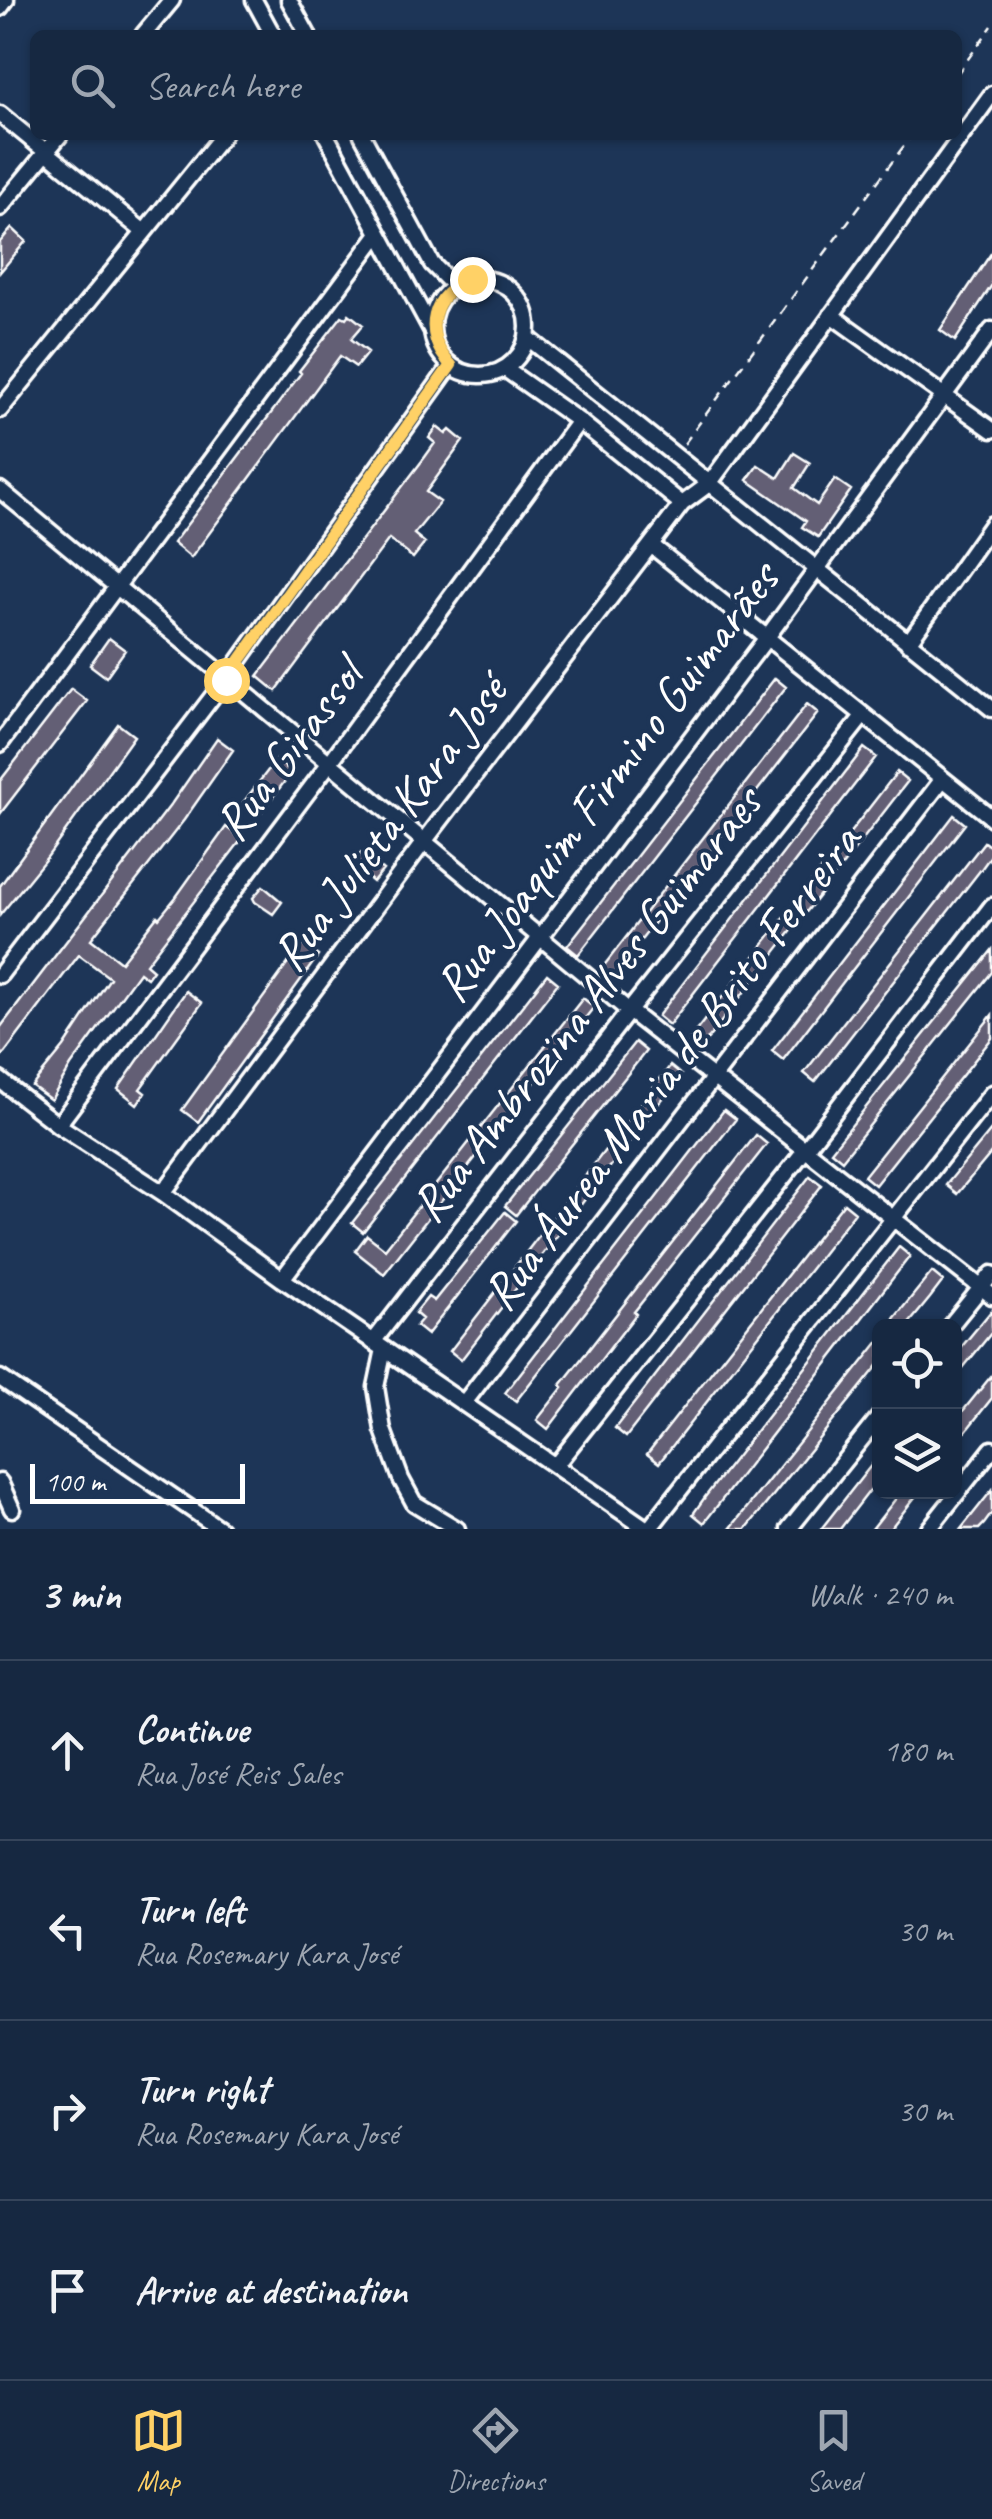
<!DOCTYPE html>
<meta charset="utf-8">
<style>
body{margin:0;font-family:Caveat,sans-serif;background:#23344c;color:#f1f3f6}
.controls{position:absolute;right:30px;bottom:30px;display:grid;overflow:hidden;border-radius:15px;box-shadow:0 2px 8px #0004}
.controls button{width:90px;height:90px;display:grid;place-items:center;padding:0;border:0;border-bottom:2px solid #35445a;background:#162841;color:#f1f3f6;font:50px sans-serif}
.scale{position:absolute;left:30px;bottom:25px;width:215px;box-sizing:border-box;padding-left:10px;border:5px solid #fff;border-top:0;font-size:28px;line-height:35px;white-space:nowrap;color:#fff;-webkit-text-stroke:8px #1d3557;paint-order:stroke}
.stop{position:absolute;width:30px;height:30px;margin:-22px;border:8px solid #ffd166;border-radius:50%;background:#fff}
.stop.end{background:#ffd166;border-color:#fff;box-shadow:0 2px 10px #0008}
.list{margin:0;padding:0;list-style:none}
h2{display:flex;justify-content:space-between;align-items:center;height:130px;margin:0;padding:0 40px;font-size:42px}
h2 small{font-size:32px;font-weight:400;color:#9ea6b1}
.list li{display:grid;grid-template-columns:65px 1fr auto;gap:30px;align-items:center;box-sizing:border-box;height:180px;padding:0 40px;border-top:2px solid #35445a}
.list b{display:block;font-size:38px;white-space:nowrap}
.list p{margin:0;font-size:32px;white-space:nowrap;color:#9ea6b1}
.list em{font-size:32px;font-style:normal;color:#9ea6b1}
.icon{flex:none;width:55px;height:55px;fill:none;stroke:currentColor;stroke-width:2;stroke-linecap:round;stroke-linejoin:round}
.map{position:relative;flex:none;width:992px;height:1529px;overflow:hidden}
.search{position:absolute;background:#162841;box-shadow:0 2px 8px #0004;left:30px;right:30px;top:30px;height:110px;display:flex;align-items:center;gap:25px;box-sizing:border-box;padding:0 35px;border-radius:15px;color:#9ea6b1;font-size:38px}
.sheet{height:850px;background:#162841}
nav{display:flex;justify-content:space-around;align-items:center;box-sizing:border-box;height:140px;border-top:2px solid #35445a;background:#162841;font-size:28px;color:#9ea6b1}
nav a{display:grid;justify-items:center;gap:5px}
nav .on{color:#ffd166}
.map>svg:first-child{display:block}
.building{fill:#645f74;stroke:#fff;stroke-width:2.5}
.lines{fill:none;stroke-linecap:round;stroke-linejoin:round}
.minor-casing{stroke:#fff;stroke-width:21}
.path{stroke:#fff;stroke-width:2.5;stroke-dasharray:10 8;stroke-linecap:butt}
.minor{stroke:#1d3557;stroke-width:14}
.route{stroke:#ffd166;stroke-width:12}
.labels{text-anchor:middle;dominant-baseline:central;stroke-width:8;stroke-linejoin:round;paint-order:stroke}
.street-label{font-size:50px;fill:#fff;stroke:#1d3557}
</style>
<div class="map">
<svg width="992" height="1529" viewBox="0 0 992 1529">
<rect width="100%" height="100%" fill="#1d3557"/>
<filter id="ink" filterUnits="userSpaceOnUse"><feTurbulence type="fractalNoise" baseFrequency=".01" numOctaves="2"/><feDisplacementMap in="SourceGraphic" scale="20" xChannelSelector="R" yChannelSelector="G"/><feConvolveMatrix kernelMatrix="1 2 1 2 8 2 1 2 1" color-interpolation-filters="sRGB"/></filter>
<g filter="url(#ink)">
<path class="building" d="M12,228L26,241L0,272V242Z
M992,252V285L955,341L940,330Z
M349,314L363,325L351,339L368,352L356,367L340,356L191,558L173,543L275,408L301,373L299,371L342,316L346,318Z
M437,427L446,434L450,430L463,441L426,492L440,502L414,534L425,543L413,558L389,539L276,691L258,676L425,457L435,443L429,438Z
M794,453L810,463L794,488L817,505L835,479L851,490L818,537L802,527L806,521L747,480L758,465L778,478Z
M109,638L125,650L106,677L90,665Z
M775,678L786,687L578,955L567,946Z
M71,689L87,701L0,814V781Z
M807,704L818,713L610,980L599,972Z
M118,724L134,736L48,856L0,915V886Z
M217,738L233,750L184,820L91,939L121,962L157,916L159,918L176,897L226,827L242,839L146,964L153,970L147,978L139,972L71,1066L51,1100L32,1086L64,1047L110,978L79,955L0,1059V1028L172,803Z
M864,748L876,757L669,1025L658,1016Z
M276,760L292,772L258,816L242,804Z
M897,772L908,781L700,1049L689,1040Z
M954,815L965,824L783,1060L772,1051Z
M984,842L992,848V854L982,868L815,1082L804,1073Z
M361,853L383,870L373,882L352,864Z
M263,886L282,902L273,914L255,902L253,898Z
M302,944L318,956L198,1122L182,1110Z
M992,950V972L842,1160L831,1151Z
M547,974L558,983L363,1232L352,1223Z
M186,991L202,1003L140,1089L145,1093L137,1104L118,1089Z
M583,998L594,1007L384,1274L355,1251L367,1235L385,1249Z
M992,1015V1038L875,1185L864,1176Z
M635,1042L646,1051L516,1215L505,1206Z
M670,1066L681,1075L461,1360L450,1351Z
M724,1110L736,1119L516,1401L505,1393Z
M992,1129V1152L957,1194L946,1185Z
M756,1135L767,1144L634,1312L636,1314L548,1429L537,1420L563,1387L561,1385Z
M810,1176L822,1185L626,1437L615,1428Z
M844,1203L855,1212L659,1463L647,1454Z
M505,1212L516,1221L427,1335L416,1326L422,1319L415,1313L428,1297L434,1301Z
M899,1247L910,1256L704,1523L693,1514L705,1497Z
M932,1272L943,1281L930,1298L907,1326H888Z
M992,1310V1332L954,1379V1356Z
M880,1340V1363L864,1383L746,1529H730Z
M992,1375V1398L954,1446V1422Z
M880,1454V1477L867,1494L840,1529H821Z
M992,1490V1513L984,1524L979,1529H961Z
M901,1492H919L890,1529H872Z"/>
<g class="lines">
<defs>
<path id="minor" d="M254,0L273,35
M289,0L308,35
M0,8L6,0
M143,35L172,0
M0,114L144,232
M326,135L432,331
M362,135L432,264L447,279L459,283
M0,208L60,135
M432 327a48 48 0 1 1 96 0a48 48 0 1 1-96 0Z
M831,315L992,430
M528,338L992,709
M505,369L579,421L682,504
M0,410L223,135
M0,490L629,1011L992,1296
M651,545L992,818
M908,643L992,524
M0,744L377,236
M0,975L226,679L451,365
M0,1080L58,1125L163,1193L282,1279L647,1529
M58,1125L328,765L579,421
M163,1193L423,843L682,504L709,484L992,94
M282,1279L765,640L992,330
M950,1326L992,1274
M373,1342L629,1011L863,716
M384,1349L376,1387L383,1430L401,1479L414,1503L457,1529
M0,1378L220,1529
M464,1403L942,780
M555,1466L805,1150L992,906
M0,1482L12,1509
M649,1529L992,1093
M789,1529L880,1416
M929,1529L992,1449"/>
</defs>
<use href="#minor" class="minor-casing"/>
<path class="path" d="M957,74L992,26
M684,444L912,135"/>
<use href="#minor" class="minor"/>
</g>
</g>
<g class="lines" filter="url(#ink)">
<path class="route" d="M226,680L451,365C421,334 431,292 472,279"/>
</g>
<g class="labels">
<g class="street-label">
<text transform="translate(288 750) rotate(-53)">Rua Girassol</text>
<text transform="translate(606 782) rotate(-53)">Rua Joaquim Firmino Guimarães</text>
<text transform="translate(389 823) rotate(-53)">Rua Julieta Kara José</text>
<text transform="translate(586 1004) rotate(-52)">Rua Ambrozina Alves Guimaraes</text>
<text transform="translate(671 1067) rotate(-53)">Rua Áurea Maria de Brito Ferreira</text>
</g>
</g>
</svg>
<div class="controls">
<button><svg class="icon" aria-label="locate" viewBox="0 0 24 24"><circle cx="12" cy="12" r="6"/><path d="M12 2v4M12 18v4M2 12h4M18 12h4"/></svg></button>
<button><svg class="icon" aria-label="layers" viewBox="0 0 24 24"><path d="M12 4l9 5-9 5-9-5zM3 14l9 5 9-5"/></svg></button>
</div>
<div class="scale">100 m</div>
<div class="stop" style="left:226px;top:680px"></div>
<div class="stop end" style="left:472px;top:279px"></div>
<div class="search"><svg class="icon" aria-label="search" viewBox="0 0 24 24"><circle cx="10" cy="10" r="6"/><path d="M15 15l6 6"/></svg>Search here</div>
</div>
<section class="sheet">
<h2>3 min<small>Walk · 240 m</small></h2>
<ul class="list">
<li><svg class="icon" aria-label="ahead" viewBox="0 0 24 24"><path d="M12 20V5M6 11l6-6 6 6"/></svg><div><b>Continue</b><p>Rua José Reis Sales</p></div><em>180 m</em></li>
<li><svg class="icon" aria-label="left" viewBox="0 0 24 24"><path d="M17 20v-9H6M10 6l-5 5 5 5"/></svg><div><b>Turn left</b><p>Rua Rosemary Kara José</p></div><em>30 m</em></li>
<li><svg class="icon" aria-label="right" viewBox="0 0 24 24"><path d="M7 20v-9h11M14 6l5 5-5 5"/></svg><div><b>Turn right</b><p>Rua Rosemary Kara José</p></div><em>30 m</em></li>
<li><svg class="icon" aria-label="arrive" viewBox="0 0 24 24"><path d="M6 21V4h12l-3 4 3 4H6"/></svg><div><b>Arrive at destination</b></div></li>
</ul>
</section>
<nav>
<a class="on"><svg class="icon" aria-label="map" viewBox="0 0 24 24"><path d="M3 6l6-2 6 2 6-2v14l-6 2-6-2-6 2zM9 4v14M15 6v14"/></svg>Map</a>
<a><svg class="icon" aria-label="directions" viewBox="0 0 24 24"><path d="M12 3l9 9-9 9-9-9zM9 14v-3h6M13 9l2 2-2 2"/></svg>Directions</a>
<a><svg class="icon" aria-label="saved" viewBox="0 0 24 24"><path d="M7 4h10v16l-5-4-5 4z"/></svg>Saved</a>
</nav>
